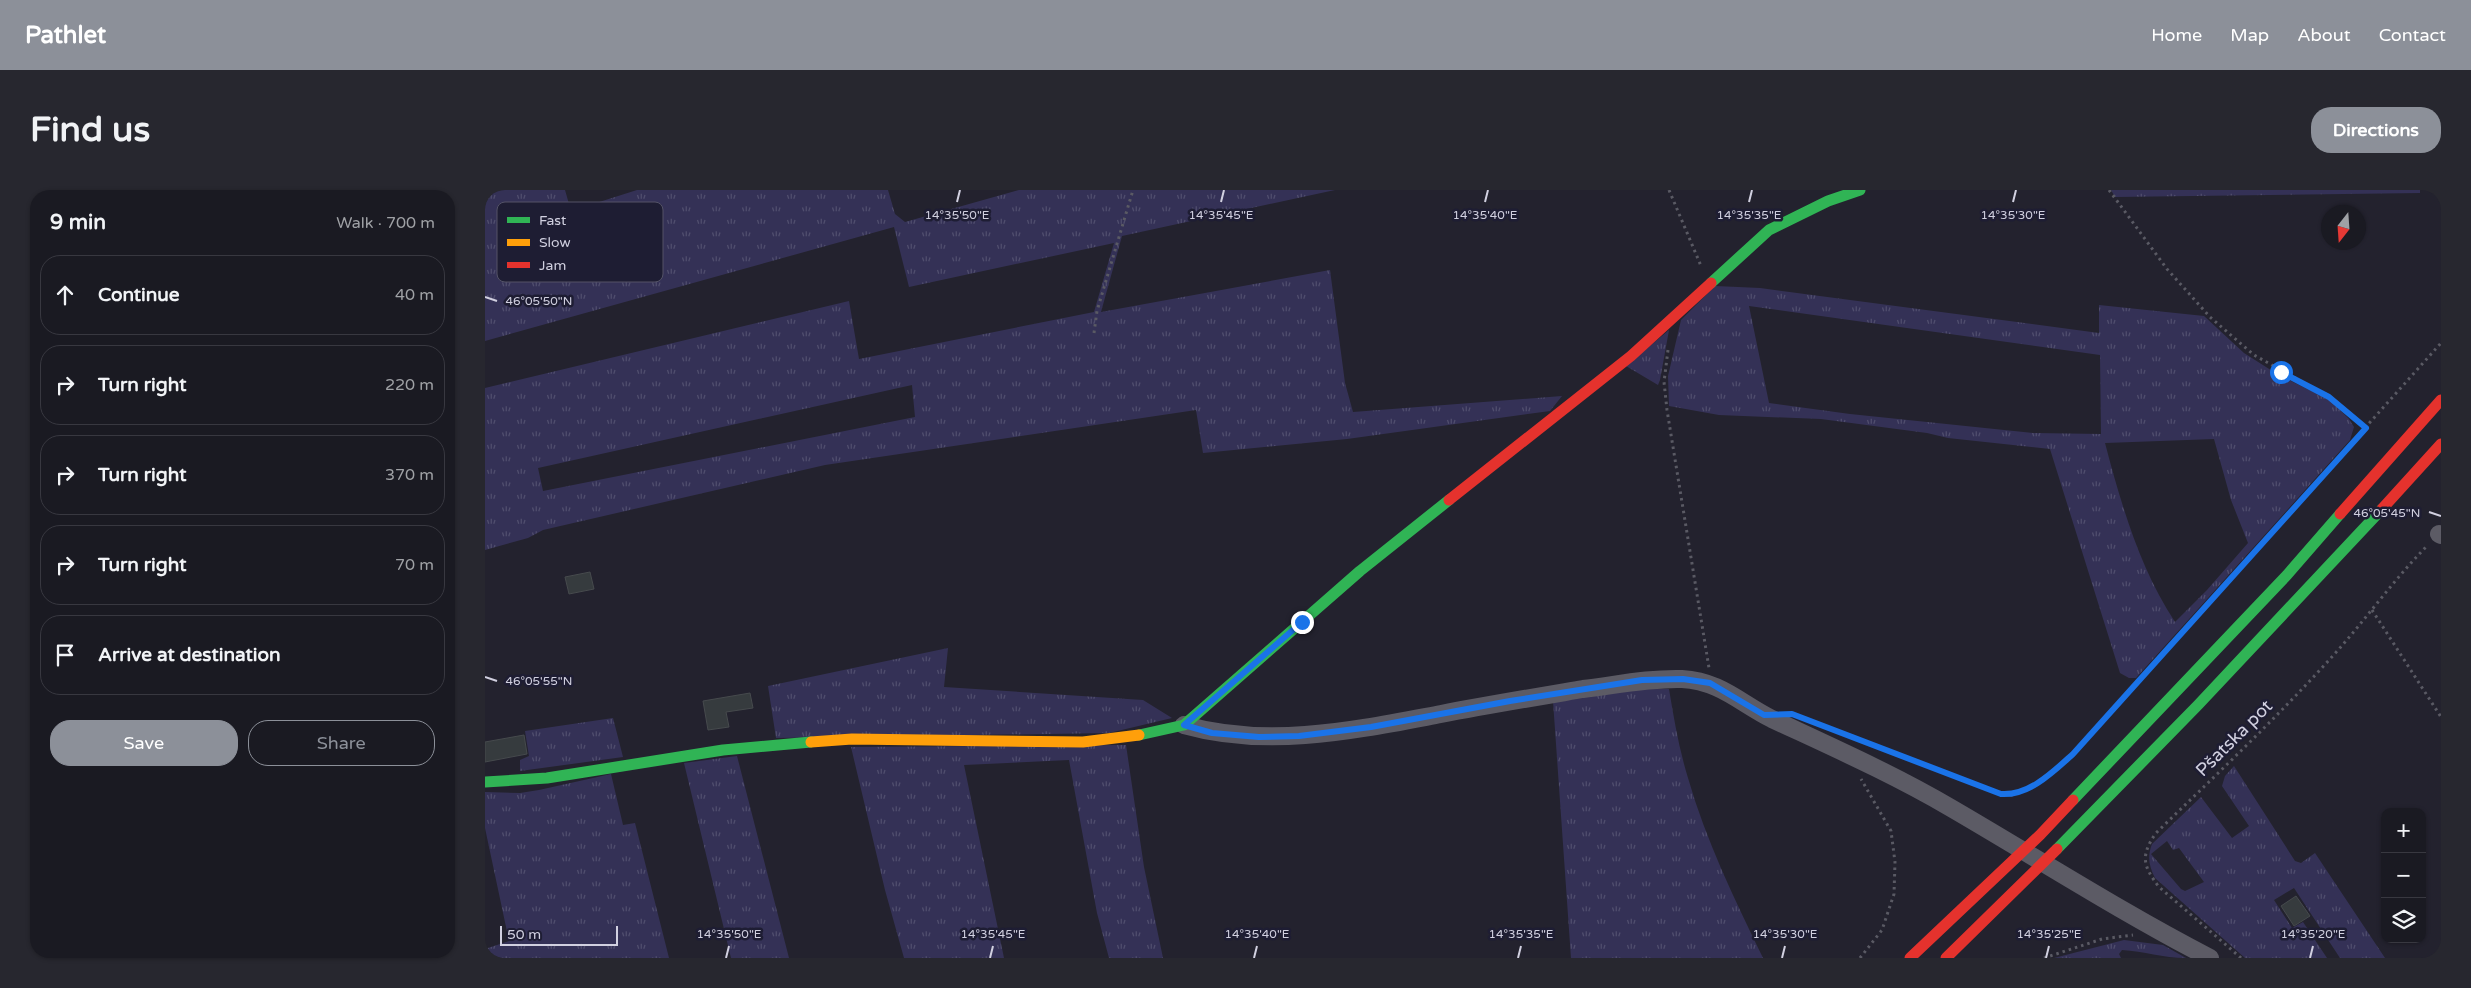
<!DOCTYPE html>
<meta charset="utf-8">
<style>
body{margin:0;font-family:"Varela Round",sans-serif;background:#27272f;color:#f1f3f6}
.controls{position:absolute;right:15px;bottom:15px;display:grid;overflow:hidden;border-radius:10px;box-shadow:0 1px 4px #0004}
.controls button{width:45px;height:45px;display:grid;place-items:center;padding:0;border:0;border-bottom:1px solid #383840;background:#1a1a22;color:#f1f3f6;font:25px sans-serif}
.compass{position:absolute;left:1836px;top:15px;width:45px;height:45px;border-radius:50%;background:#1a1a22;box-shadow:0 1px 4px #0004;rotate:197deg}
.scale{position:absolute;left:15px;bottom:12px;width:118px;box-sizing:border-box;padding-left:5px;border:2px solid #d1d0e0;border-top:0;font-size:14px;line-height:18px;white-space:nowrap;color:#d1d0e0;-webkit-text-stroke:4px #1e1d33;paint-order:stroke}
.stop{position:absolute;width:15px;height:15px;margin:-11px;border:4px solid #1a73e8;border-radius:50%;background:#fff}
.stop.end{background:#1a73e8;border-color:#fff;box-shadow:0 1px 5px #0008}
.list{margin:0;padding:0;list-style:none}
h2{display:flex;justify-content:space-between;align-items:center;height:65px;margin:0;padding:0 20px;font-size:21px}
h2 small{font-size:16px;font-weight:400;color:#9fa1a5}
.list li{display:grid;grid-template-columns:32px 1fr auto;gap:15px;align-items:center;box-sizing:border-box;height:80px;margin:0 10px 10px;padding:0 10px;border:1px solid #383840;border-radius:20px}
.list b{display:block;font-size:19px;white-space:nowrap}
.list em{font-size:16px;font-style:normal;color:#9fa1a5}
.actions{display:flex;gap:10px;padding:15px 20px}
.actions a{flex:1;padding:11px 0;border:1px solid #8c9099;border-radius:20px;text-align:center;font-size:18px;color:#8c9099}
.actions .main{background:#8c9099;color:#fff}
.icon{flex:none;width:28px;height:28px;fill:none;stroke:currentColor;stroke-width:2;stroke-linecap:round;stroke-linejoin:round}
.map{position:relative;flex:none;width:1956px;height:768px;overflow:hidden;border-radius:20px}
header{display:flex;align-items:center;gap:30px;box-sizing:border-box;height:70px;padding:0 25px;background:#8c9099;color:#fff}
header strong{font-size:24px}
nav{display:flex;gap:28px;margin-inline-start:auto;font-size:18px}
.intro{display:flex;align-items:center;justify-content:space-between;box-sizing:border-box;height:120px;padding:0 30px}
h1{margin:0;font-size:35px}
.button{padding:12px 22px;border-radius:20px;background:#8c9099;color:#fff;font-size:18px;font-weight:700}
main{display:flex;gap:30px;padding:0 30px}
aside{flex:1;background:#1a1a22;border-radius:20px;box-shadow:0 1px 4px #0004}
.map>svg:first-child{display:block}
.grass{fill:url(#grass-tufts);fill-rule:evenodd}
.building{fill:#363b3e;stroke:#464a4d}
.lines{fill:none;stroke-linecap:round;stroke-linejoin:round}
.path{stroke:#5a5a64;stroke-width:3;stroke-dasharray:2.5 4;stroke-linecap:butt}
.street{stroke:#5c5b65;stroke-width:18}
.fast{stroke:#30b455;stroke-width:11}
.slow{stroke:#ff9f0a;stroke-width:11}
.jam{stroke:#e5322d;stroke-width:11}
.route{stroke:#1a73e8;stroke-width:6}
.ticks{fill:none;stroke:#d1d0e0;stroke-width:2}
.labels{text-anchor:middle;dominant-baseline:central;stroke-width:5;stroke-linejoin:round;paint-order:stroke}
.street-label{font-size:18px;fill:#d1d0e0;stroke:#1e1d33}
.key{fill:#1e1d33;stroke:#545367;stroke-width:1}
.key-label{font-size:14px;fill:#d1d0e0}
.ticks-label{font-size:12px;text-anchor:middle;fill:#d1d0e0;stroke:#1e1d33;stroke-width:5;stroke-linejoin:round;paint-order:stroke}
</style>
<header>
<strong>Pathlet</strong>
<nav><a>Home</a><a>Map</a><a>About</a><a>Contact</a></nav>
</header>
<div class="intro"><h1>Find us</h1><a class="button">Directions</a></div>
<main>
<aside>
<h2>9 min<small>Walk · 700 m</small></h2>
<ul class="list">
<li><svg class="icon" aria-label="ahead" viewBox="0 0 24 24"><path d="M12 20V5M6 11l6-6 6 6"/></svg><div><b>Continue</b></div><em>40 m</em></li>
<li><svg class="icon" aria-label="right" viewBox="0 0 24 24"><path d="M7 20v-9h11M14 6l5 5-5 5"/></svg><div><b>Turn right</b></div><em>220 m</em></li>
<li><svg class="icon" aria-label="right" viewBox="0 0 24 24"><path d="M7 20v-9h11M14 6l5 5-5 5"/></svg><div><b>Turn right</b></div><em>370 m</em></li>
<li><svg class="icon" aria-label="right" viewBox="0 0 24 24"><path d="M7 20v-9h11M14 6l5 5-5 5"/></svg><div><b>Turn right</b></div><em>70 m</em></li>
<li><svg class="icon" aria-label="arrive" viewBox="0 0 24 24"><path d="M6 21V4h12l-3 4 3 4H6"/></svg><div><b>Arrive at destination</b></div></li>
</ul>
<div class="actions"><a class="main">Save</a><a>Share</a></div>
</aside>
<div class="map">
<svg width="1956" height="768" viewBox="0 0 1956 768">
<defs>
<pattern id="grass-tufts" width="24" height="20" patternUnits="userSpaceOnUse" patternTransform="scale(1.25)"><rect width="24" height="20" fill="#343156"/><path d="M3 7l-1-3M5 7V3M7 7l1-3M15 17l-1-3M17 17v-4M19 17l1-3" fill="none" stroke="#504e6e"/></pattern>
</defs>
<rect width="100%" height="100%" fill="#23222e"/>
<path class="grass" d="M0,0H80L86,21L152,0H403L410,24L420,32L534,0H850L637,46L616,122L845,80L860,193L868,222L1077,206L1065,221L862,249L718,263L711,220L340,275L58,340L43,348L0,360V198L364,111L374,169L609,122L629,53L424,97L409,37L0,151ZM427,195L430,227L58,301L53,278Z
M1626,0H1935V3L1630,7Z
M1230,96L1275,98L1614,143V115L1719,126L1759,163L1792,184L1846,211L1864,229L1869,237L1865,250L1651,488H1644L1635,483L1565,259L1463,248L1442,243L1336,229L1234,225L1184,216L1183,186L1196,130ZM1264,116L1615,165L1616,244L1548,243L1365,224L1284,213ZM1729,249L1746,310L1763,353L1722,400L1690,432C1655,379 1636,314 1620,253Z
M1184,140L1175,190L1173,195L1141,176Z
M463,458L459,497L658,510L687,528L624,543L291,548L283,496Z
M1163,498L1184,499C1189,529 1194,559 1203,588C1221,651 1250,710 1278,768H1086L1068,511Z
M128,528L138,567L35,581V570L44,566L40,541Z
M641,555L659,677L678,768H624L612,723L584,570L479,575L519,768H419L400,700L366,557Z
M252,566L304,768H246L199,573Z
M1749,576L1810,671L1816,673L1830,663L1900,768H1855L1809,698L1789,710L1807,738L1818,732L1842,768H1760L1670,688C1664,676 1662,667 1667,654L1716,607L1747,648L1764,636L1737,596L1740,586ZM1682,651L1688,660L1694,658L1719,692L1700,701L1696,699L1666,664Z
M126,584L138,635L150,633L184,768H0V759L24,751L0,638V602L35,603L54,600Z
M1639,750L1678,755L1701,768C1678,768 1659,761 1637,760L1634,764L1636,768H1569Z"/>
<path class="building" d="M105,382L109,399L84,404L80,387Z
M265,503L268,518L241,522L244,537L223,540L218,511Z
M39,545L42,564L0,572V552Z
M1811,706L1825,726L1809,736L1796,716Z"/>
<g class="lines">
<path class="path" d="M1184,0L1216,76
M1624,0L1682,79L1725,127L1769,165L1844,207L1881,238
M609,143L612,121L648,0
M1183,160L1179,192L1182,220L1224,478
M1887,420L1956,527
M1367,546L1516,604L1527,605L1543,598L1567,583L1588,564L1956,153
M1375,768L1397,740L1409,704L1410,672L1406,641L1376,589
M1559,768L1617,749L1648,745
M1756,768L1674,697C1658,676 1655,666 1671,643C1733,583 1796,524 1854,459C1884,425 1911,387 1943,355"/>
<path class="street" d="M1954,344L1956,345
M699,535C784,559 871,540 956,524C1003,515 1051,507 1098,499C1131,495 1164,488 1197,489C1235,491 1255,513 1287,529C1347,557 1408,584 1466,618C1552,668 1636,722 1725,768"/>
<path class="fast" d="M1226,93L1284,40L1343,11L1375,0
M654,545L699,535L875,381L964,310
M0,592L62,588L238,560L326,552
M1588,610L1802,385L1855,324
M1572,659L1713,515L1897,319"/>
<path class="slow" d="M326,552L367,549L598,552L654,545"/>
<path class="jam" d="M964,310L1146,166L1226,93
M1897,319L1956,254
M1855,324L1956,210
M1425,768L1555,645L1588,610
M1461,768L1572,659"/>
</g>
<g class="lines">
<path class="route" d="M817,432L699,535L727,543L774,547L814,546L886,537L1025,511L1157,490L1198,489L1225,493L1279,525L1307,524L1516,604C1544,606 1568,582 1588,564L1881,238L1844,207L1796,182"/>
</g>
<path class="ticks" d="M472,12L475,0M736,12L739,0M1000,12L1003,0M1264,12L1267,0M1528,12L1531,0M0,107L12,111M1944,322L1956,326M0,487L12,491M241,768L244,756M505,768L508,756M769,768L772,756M1033,768L1036,756M1297,768L1300,756M1561,768L1564,756M1825,768L1828,756"/>
<g class="labels">
<g class="street-label">
<text transform="translate(1749 548) rotate(-45)">Pšatska pot</text>
</g>
</g>
<rect x="12" y="12" width="166" height="80" rx="8" class="key"/>
<rect x="22" y="27" width="23" height="6" fill="#30b455"/>
<rect x="22" y="49" width="23" height="7" fill="#ff9f0a"/>
<rect x="22" y="72" width="23" height="6" fill="#e5322d"/>
<g class="key-label">
<text x="54" y="35">Fast</text>
<text x="54" y="57">Slow</text>
<text x="54" y="80">Jam</text>
</g>
<g class="ticks-label">
<text x="472" y="29">14°35'50"E</text>
<text x="736" y="29">14°35'45"E</text>
<text x="1000" y="29">14°35'40"E</text>
<text x="1264" y="29">14°35'35"E</text>
<text x="1528" y="29">14°35'30"E</text>
<text x="54" y="115">46°05'50"N</text>
<text x="1902" y="327">46°05'45"N</text>
<text x="54" y="495">46°05'55"N</text>
<text x="244" y="748">14°35'50"E</text>
<text x="508" y="748">14°35'45"E</text>
<text x="772" y="748">14°35'40"E</text>
<text x="1036" y="748">14°35'35"E</text>
<text x="1300" y="748">14°35'30"E</text>
<text x="1564" y="748">14°35'25"E</text>
<text x="1828" y="748">14°35'20"E</text>
</g>
</svg>
<div class="controls">
<button>+</button>
<button>−</button>
<button><svg class="icon" aria-label="layers" viewBox="0 0 24 24"><path d="M12 4l9 5-9 5-9-5zM3 14l9 5 9-5"/></svg></button>
</div>
<svg class="compass" viewBox="-18 -18 36 36"><path d="M0-13l5 13h-10z" fill="#e53935"/><path d="M0 13l5-13h-10z" fill="#9fa1a5"/></svg>
<div class="scale">50 m</div>
<div class="stop" style="left:1796px;top:182px"></div>
<div class="stop end" style="left:817px;top:432px"></div>
</div>
</main>
